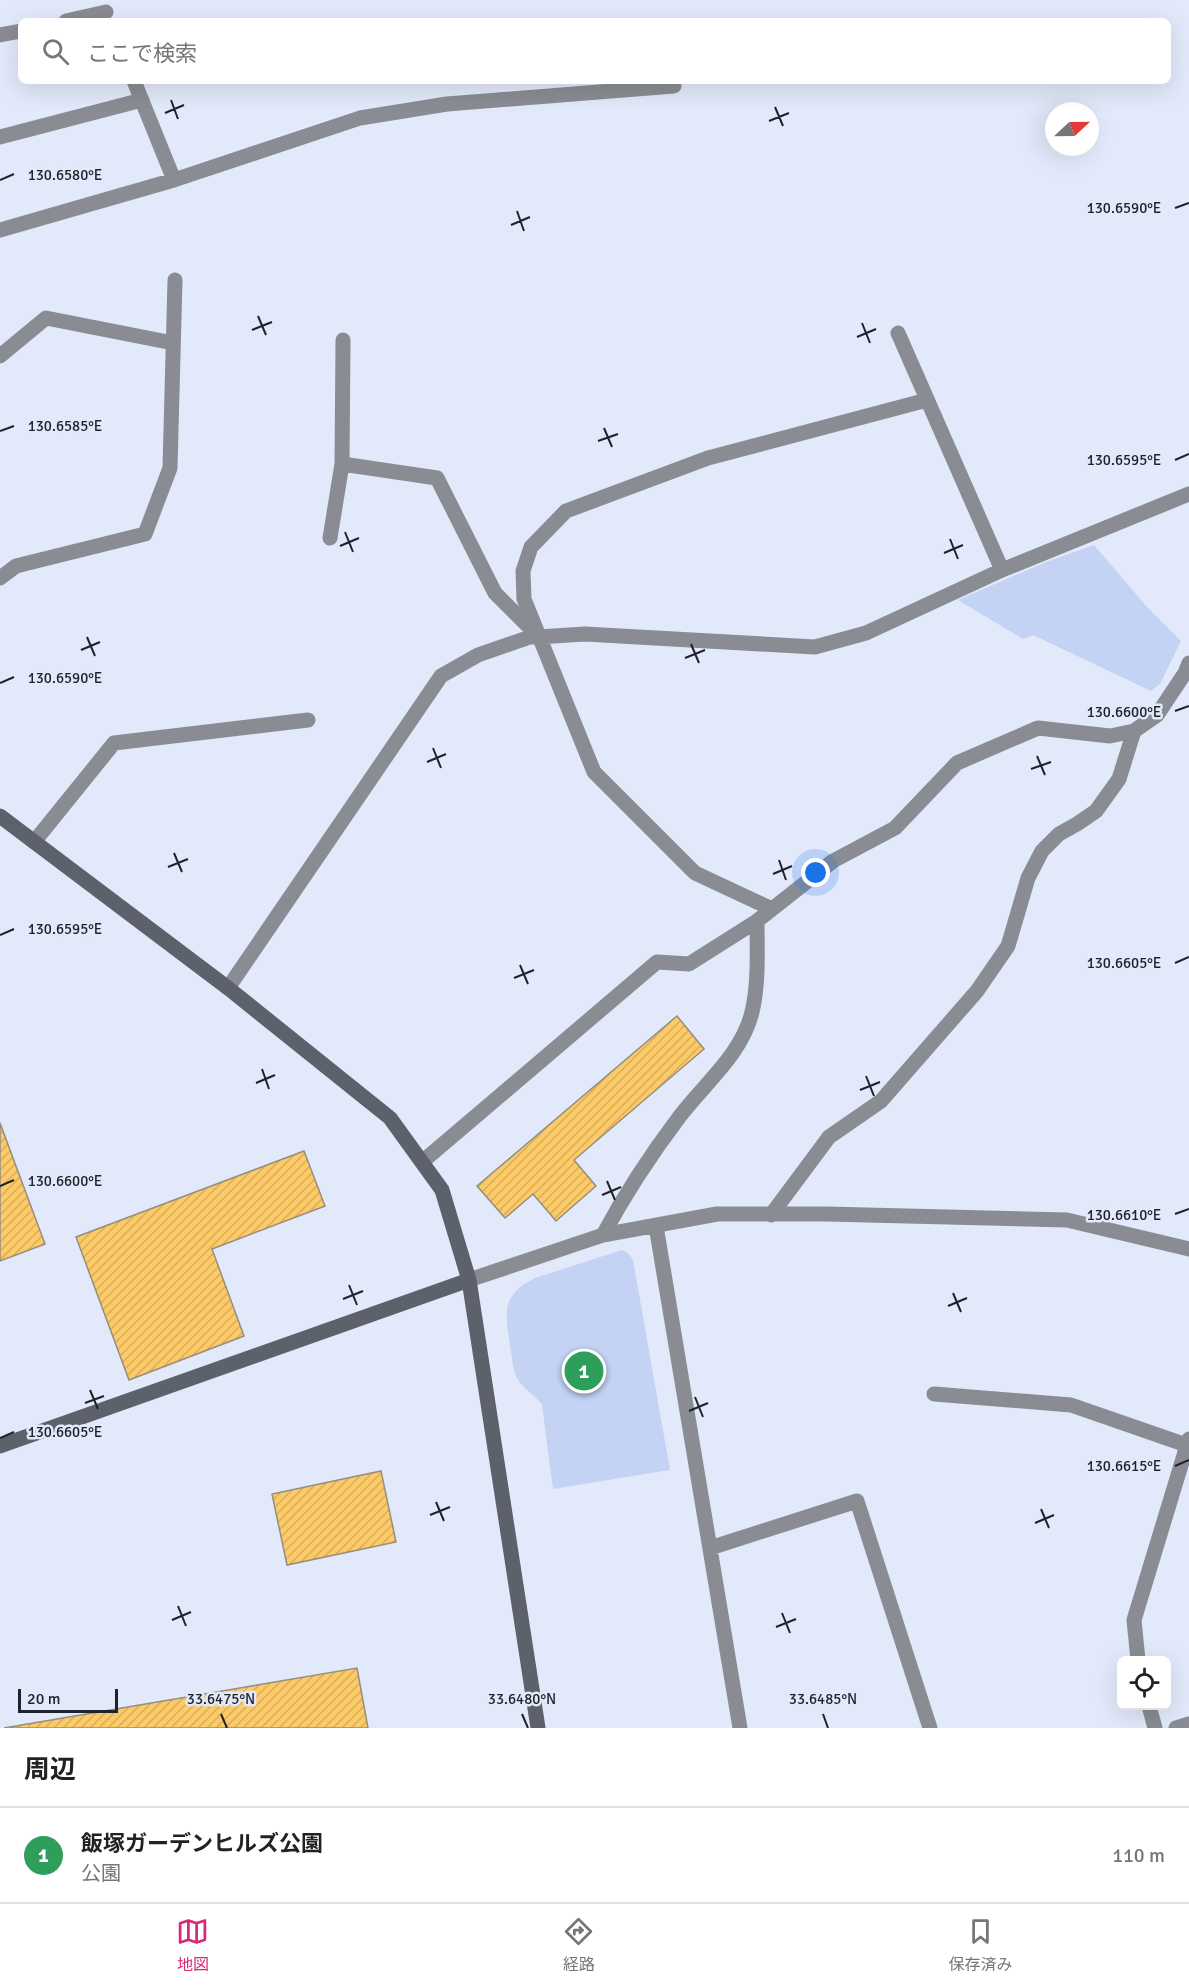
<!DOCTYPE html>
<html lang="ja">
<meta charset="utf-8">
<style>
body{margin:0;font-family:Signika,"Noto Sans JP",sans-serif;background:#f6f6f6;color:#222}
.controls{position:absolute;right:18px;bottom:18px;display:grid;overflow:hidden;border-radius:9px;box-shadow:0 6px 24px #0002}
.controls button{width:54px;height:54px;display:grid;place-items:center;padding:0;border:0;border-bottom:2px solid #e0e0e0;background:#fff;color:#222;font:30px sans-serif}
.compass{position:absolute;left:1045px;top:102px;width:54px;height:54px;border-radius:50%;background:#fff;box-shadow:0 6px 24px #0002;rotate:68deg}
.scale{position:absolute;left:18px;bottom:15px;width:100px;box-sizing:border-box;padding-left:6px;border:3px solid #1f2228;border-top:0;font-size:16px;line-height:21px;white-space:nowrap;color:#1f2228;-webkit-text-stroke:4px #e2e9fa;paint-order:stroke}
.you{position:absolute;left:816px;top:873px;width:21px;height:21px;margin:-15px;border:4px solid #fff;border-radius:50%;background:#1a73e8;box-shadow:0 0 0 9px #1a73e833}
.badge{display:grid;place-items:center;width:39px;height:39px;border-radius:50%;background:#db2777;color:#fff;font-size:20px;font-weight:700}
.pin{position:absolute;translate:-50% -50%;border:3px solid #fff;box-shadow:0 2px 6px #0006}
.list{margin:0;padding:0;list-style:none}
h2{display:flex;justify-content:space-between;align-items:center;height:78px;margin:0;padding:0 24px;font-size:26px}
h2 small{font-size:20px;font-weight:400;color:#767676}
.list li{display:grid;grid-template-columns:39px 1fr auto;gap:18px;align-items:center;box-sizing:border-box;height:96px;padding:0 24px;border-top:2px solid #e0e0e0}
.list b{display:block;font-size:22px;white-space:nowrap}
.list p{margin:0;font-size:20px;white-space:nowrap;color:#767676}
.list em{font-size:20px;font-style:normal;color:#767676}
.icon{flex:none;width:33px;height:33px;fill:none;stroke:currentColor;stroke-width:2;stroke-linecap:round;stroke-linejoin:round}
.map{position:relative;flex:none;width:1189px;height:1728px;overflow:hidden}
.search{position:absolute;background:#fff;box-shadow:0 6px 24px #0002;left:18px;right:18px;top:18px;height:66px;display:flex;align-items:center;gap:15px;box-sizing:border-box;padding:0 21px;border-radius:9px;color:#767676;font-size:22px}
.sheet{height:174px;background:#fff}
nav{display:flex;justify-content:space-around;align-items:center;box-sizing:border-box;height:84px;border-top:2px solid #e0e0e0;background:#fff;font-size:16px;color:#767676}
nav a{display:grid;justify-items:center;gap:3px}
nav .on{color:#db2777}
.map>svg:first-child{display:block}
.park{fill:#c4d3f4}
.building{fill:url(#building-hatch);stroke:#958d7e;stroke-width:1.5}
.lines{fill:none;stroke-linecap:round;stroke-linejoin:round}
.street{stroke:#898d93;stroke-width:15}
.secondary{stroke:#5d616b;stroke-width:15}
.ticks{fill:none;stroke:#1f2228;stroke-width:2}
.ticks-label{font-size:15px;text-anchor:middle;fill:#1f2228;stroke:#e2e9fa;stroke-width:5;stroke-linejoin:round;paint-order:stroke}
</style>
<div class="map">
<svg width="1189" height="1728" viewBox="0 0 1189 1728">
<defs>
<pattern id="building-hatch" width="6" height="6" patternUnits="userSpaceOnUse" patternTransform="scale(1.5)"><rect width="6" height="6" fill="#fdca68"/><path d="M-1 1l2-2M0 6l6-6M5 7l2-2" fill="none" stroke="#d8ad5a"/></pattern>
</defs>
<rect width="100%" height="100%" fill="#e2e9fa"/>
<path class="park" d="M1094,545L1149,609L1181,641L1160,684L1151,691L1033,635L1023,639L958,600L1046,562Z
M622,1250L628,1253L633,1260L670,1470L553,1489L542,1405C535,1394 522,1389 517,1378C512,1368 512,1356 510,1345C505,1312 501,1295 535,1278Z"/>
<path class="building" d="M677,1016L704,1049L574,1160L596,1186L556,1221L533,1194L505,1218L477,1186Z
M0,1123L45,1244L0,1261Z
M304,1151L325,1206L212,1249L244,1336L129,1380L76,1237Z
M381,1471L396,1542L287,1565L272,1494Z
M357,1668L368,1728H4Z"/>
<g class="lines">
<path class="street" d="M66,21L106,12
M0,35L21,31
M0,137L142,100
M174,180L360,118L447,104L674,86
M0,230L174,180L134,81
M898,333L1002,570
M343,340L342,464L437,478L495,593L534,632
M0,356L46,318L173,343
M330,538L342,464
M0,578L16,566L145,534L170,468L175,280
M34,842L114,743L308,720
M772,909L695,873L594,772L524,599L523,571L531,547L566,511L708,458L927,400
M228,988L441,676L478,655L530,637H538L585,634L815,647L866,633L1002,570L1189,494
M422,1162L657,962L689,964L757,921
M771,1215L829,1137L881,1101L977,991L1008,946L1028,878L1042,851L1059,834L1077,824L1096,811L1119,779L1134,731
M656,1226L740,1728
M603,1235C625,1194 652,1153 680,1116C705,1083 742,1054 752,1012C759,982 757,951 757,921L833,861L895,828L957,763L1038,728L1110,736L1134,731L1157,715L1185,673L1189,663
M469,1280L603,1235L717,1214H827L1067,1220L1189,1249
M934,1394L1071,1405L1189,1446
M710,1548L857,1501L930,1728
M1138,1660L1134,1620L1189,1439
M1149,1706L1155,1728
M1176,1728L1189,1724"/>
<path class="secondary" d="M0,816L228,988L390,1118L442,1190L469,1280L538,1728
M0,1446L469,1280"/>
</g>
<path class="ticks" d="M171,100L178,119M775,107L783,126M165,113L184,105M769,121L789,113M0,180L14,174M1175,208L1189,203M517,211L524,231M511,225L530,217M258,316L266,335M862,323L870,343M252,330L272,322M857,337L876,329M604,428L612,447M0,431L14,426M598,441L618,434M1175,460L1189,454M345,532L353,552M950,539L958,559M340,546L359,538M944,553L963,545M87,637L95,656M691,644L699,663M81,650L100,642M685,658L705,650M0,683L14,677M1175,711L1189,706M433,748L441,768M1037,756L1045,775M427,762L446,754M1031,769L1051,762M174,853L182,872M779,860L786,880M168,867L188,859M773,874L792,866M0,935L14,929M1175,963L1189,957M520,965L528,984M514,978L534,970M262,1069L269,1089M866,1076L874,1096M256,1083L275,1075M860,1090L880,1082M607,1181L615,1200M0,1186L14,1180M602,1195L621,1187M1175,1214L1189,1209M349,1285L357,1305M953,1293L961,1312M343,1299L363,1291M948,1306L967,1298M90,1390L98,1409M695,1397L703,1417M85,1403L104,1396M689,1411L708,1403M0,1438L14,1432M1175,1466L1189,1460M436,1502L444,1521M1041,1509L1049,1528M430,1515L450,1507M1035,1523L1054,1515M178,1606L186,1626M782,1613L790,1633M172,1620L191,1612M776,1627L796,1619M221,1714L227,1728M522,1714L528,1728M823,1714L828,1728"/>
<g class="ticks-label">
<text x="65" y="180">130.6580°E</text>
<text x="1124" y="213">130.6590°E</text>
<text x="65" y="431">130.6585°E</text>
<text x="1124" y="465">130.6595°E</text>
<text x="65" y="683">130.6590°E</text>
<text x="1124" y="717">130.6600°E</text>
<text x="65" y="934">130.6595°E</text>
<text x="1124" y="968">130.6605°E</text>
<text x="65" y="1186">130.6600°E</text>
<text x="1124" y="1220">130.6610°E</text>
<text x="65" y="1437">130.6605°E</text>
<text x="1124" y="1471">130.6615°E</text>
<text x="221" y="1704">33.6475°N</text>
<text x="522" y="1704">33.6480°N</text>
<text x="823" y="1704">33.6485°N</text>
</g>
</svg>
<div class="controls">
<button><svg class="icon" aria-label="locate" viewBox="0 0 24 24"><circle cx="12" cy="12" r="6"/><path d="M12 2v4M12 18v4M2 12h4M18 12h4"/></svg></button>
</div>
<svg class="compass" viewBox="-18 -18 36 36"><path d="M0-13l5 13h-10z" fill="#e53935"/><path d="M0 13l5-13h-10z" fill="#767676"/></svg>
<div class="scale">20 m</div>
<div class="you"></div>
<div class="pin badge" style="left:584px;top:1371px;background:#2e9e5b">1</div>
<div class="search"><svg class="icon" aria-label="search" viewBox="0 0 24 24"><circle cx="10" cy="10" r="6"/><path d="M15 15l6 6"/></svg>ここで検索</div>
</div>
<section class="sheet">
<h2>周辺<small></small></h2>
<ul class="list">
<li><span class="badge" style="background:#2e9e5b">1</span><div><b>飯塚ガーデンヒルズ公園</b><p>公園</p></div><em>110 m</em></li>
</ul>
</section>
<nav>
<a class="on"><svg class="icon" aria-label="map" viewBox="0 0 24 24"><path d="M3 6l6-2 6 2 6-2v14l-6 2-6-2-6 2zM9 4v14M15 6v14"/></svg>地図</a>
<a><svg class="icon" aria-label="directions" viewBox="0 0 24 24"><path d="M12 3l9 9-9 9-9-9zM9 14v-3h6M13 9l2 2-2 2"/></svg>経路</a>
<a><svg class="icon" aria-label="saved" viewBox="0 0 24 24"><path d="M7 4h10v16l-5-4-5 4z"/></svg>保存済み</a>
</nav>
